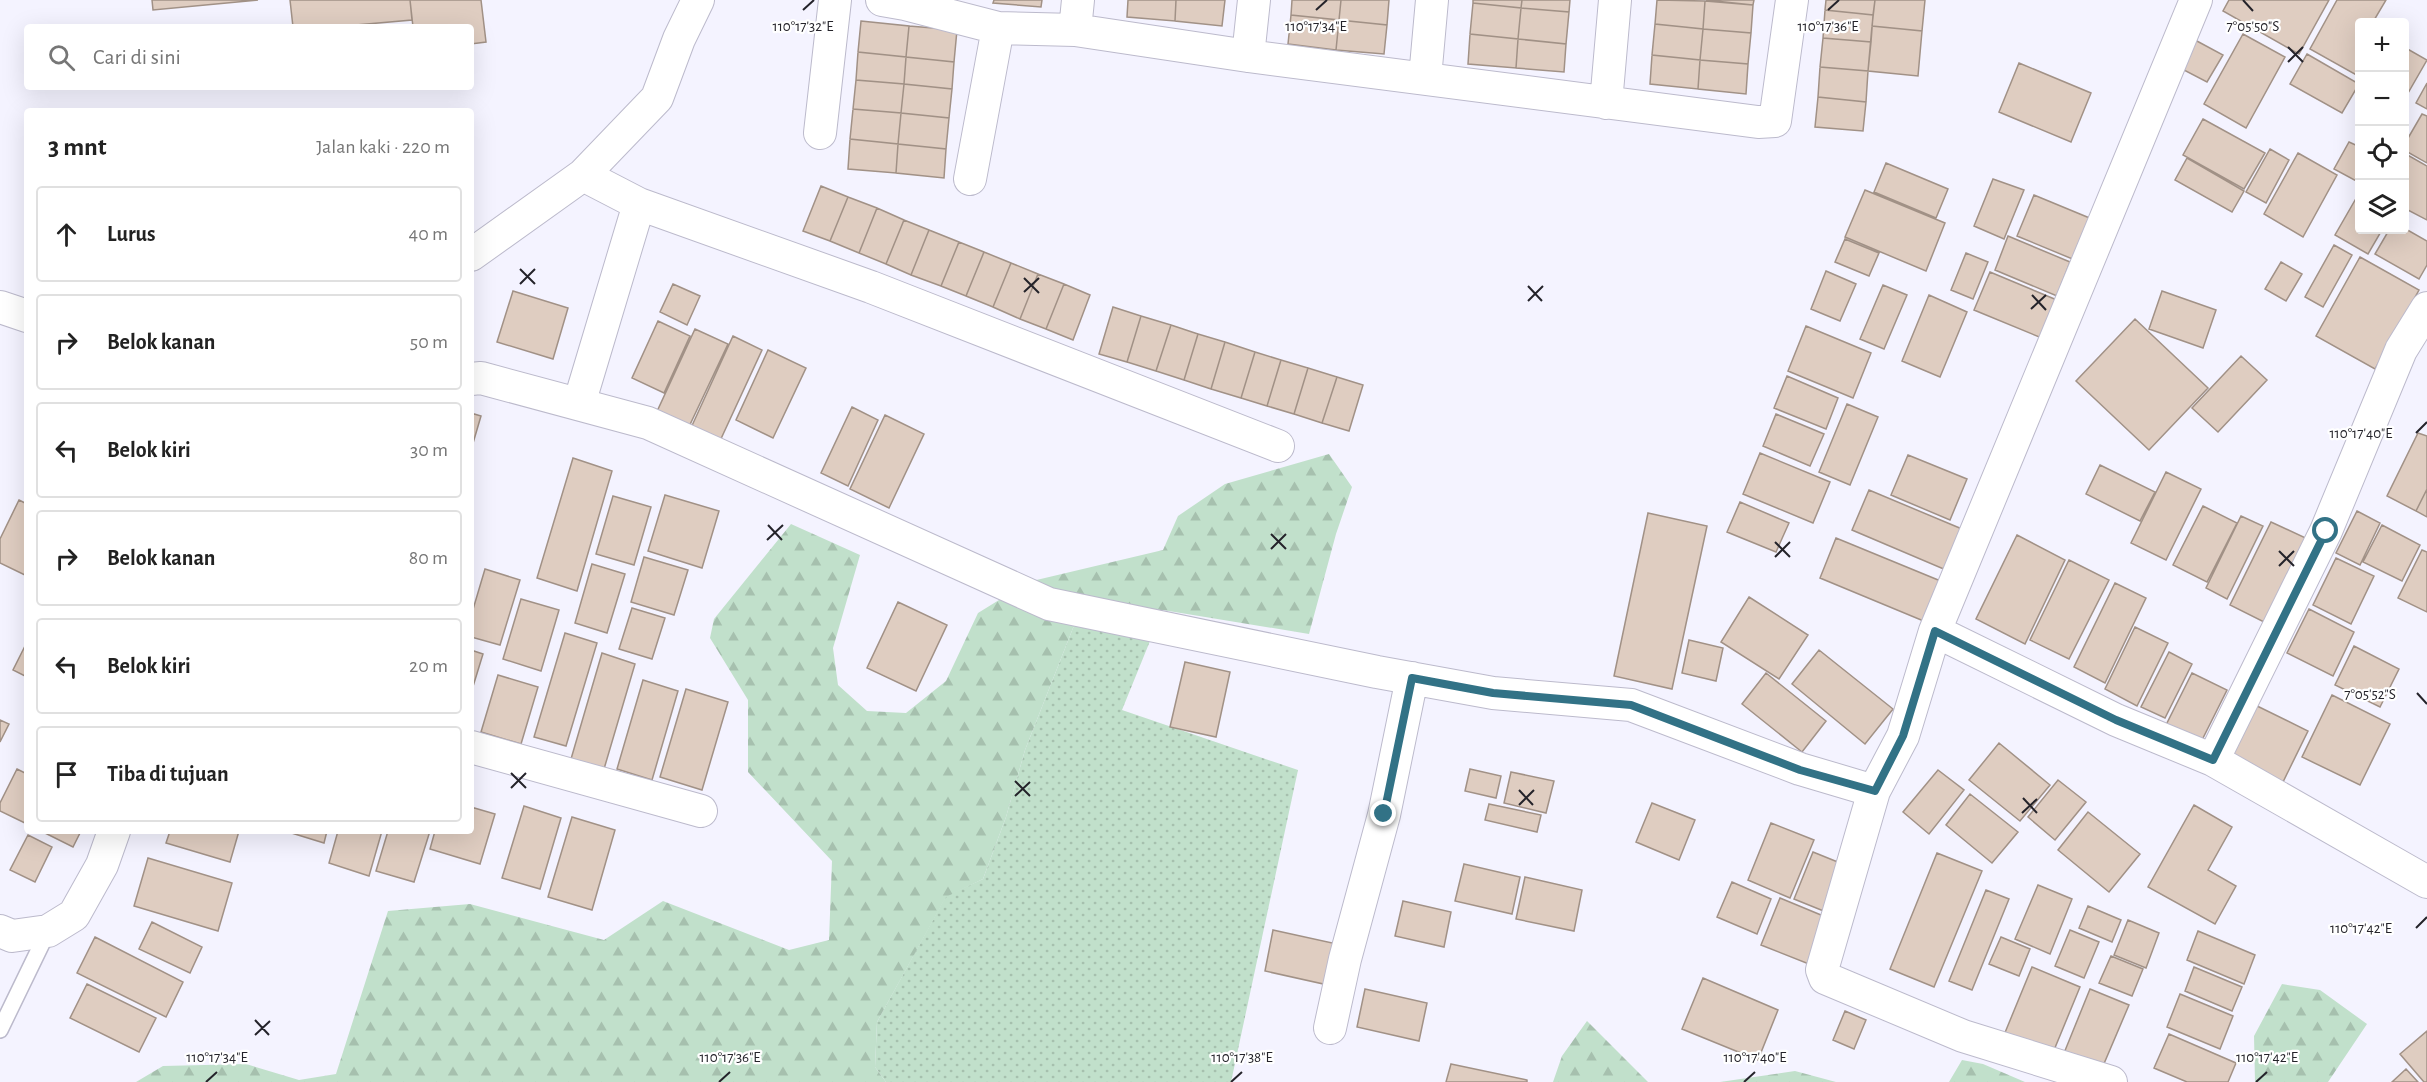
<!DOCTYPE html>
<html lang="id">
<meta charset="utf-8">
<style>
body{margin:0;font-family:"Alegreya Sans",sans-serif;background:#f6f6f6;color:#222}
.controls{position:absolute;right:18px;top:18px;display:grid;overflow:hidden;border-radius:6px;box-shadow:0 6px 24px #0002}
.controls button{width:54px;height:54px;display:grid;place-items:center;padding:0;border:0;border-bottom:2px solid #e0e0e0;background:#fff;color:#222;font:30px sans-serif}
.stop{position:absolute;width:18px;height:18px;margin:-14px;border:4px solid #327286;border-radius:50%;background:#fff}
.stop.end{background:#327286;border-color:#fff;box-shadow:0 2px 6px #0008}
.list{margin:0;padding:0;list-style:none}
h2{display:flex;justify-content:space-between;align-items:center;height:78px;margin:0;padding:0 24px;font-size:26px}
h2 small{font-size:20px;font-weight:400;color:#767676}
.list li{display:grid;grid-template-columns:39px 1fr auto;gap:18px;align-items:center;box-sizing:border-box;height:96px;margin:0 12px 12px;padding:0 12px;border:2px solid #e0e0e0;border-radius:6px}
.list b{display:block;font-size:22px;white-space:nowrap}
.list em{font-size:20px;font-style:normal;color:#767676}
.icon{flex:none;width:33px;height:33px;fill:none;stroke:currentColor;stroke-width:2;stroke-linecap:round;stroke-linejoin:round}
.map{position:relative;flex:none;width:2427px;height:1082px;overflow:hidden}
.search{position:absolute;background:#fff;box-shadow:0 6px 24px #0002;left:24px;top:24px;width:450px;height:66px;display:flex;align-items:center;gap:15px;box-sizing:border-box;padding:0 21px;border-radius:6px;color:#767676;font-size:22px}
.panel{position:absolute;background:#fff;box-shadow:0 6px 24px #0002;left:24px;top:108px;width:450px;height:726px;border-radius:6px}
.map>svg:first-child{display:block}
.grass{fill:url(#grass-dots)}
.forest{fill:url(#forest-firs)}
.building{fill:#dfcdc1;stroke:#a19186;stroke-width:1.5}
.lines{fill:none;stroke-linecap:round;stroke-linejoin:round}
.service-casing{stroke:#bcbacc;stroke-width:18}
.minor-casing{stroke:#bcbacc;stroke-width:34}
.service{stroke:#fff;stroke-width:15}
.minor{stroke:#fff;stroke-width:32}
.route{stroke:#327286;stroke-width:8}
.ticks{fill:none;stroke:#24232a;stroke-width:2}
.ticks-label{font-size:15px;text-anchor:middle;fill:#24232a;stroke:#fff;stroke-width:4.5;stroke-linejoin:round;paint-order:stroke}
</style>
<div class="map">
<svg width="2427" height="1082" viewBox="0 0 2427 1082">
<defs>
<pattern id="grass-dots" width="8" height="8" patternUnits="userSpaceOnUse" patternTransform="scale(1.5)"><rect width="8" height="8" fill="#c1e0cb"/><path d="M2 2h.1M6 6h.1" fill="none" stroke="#a6c0ae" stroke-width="1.8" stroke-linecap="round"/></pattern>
<pattern id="forest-firs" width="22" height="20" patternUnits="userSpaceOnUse" patternTransform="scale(1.5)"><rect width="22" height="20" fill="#c1e0cb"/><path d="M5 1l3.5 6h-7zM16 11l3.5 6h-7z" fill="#a6c0ae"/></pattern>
</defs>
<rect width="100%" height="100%" fill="#f4f3ff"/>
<path class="grass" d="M1108,601L1163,609L1122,710L1298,770L1231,1082H886L875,1067L877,1022L946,896L983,879L1006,817L1025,750L1073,628Z"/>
<path class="forest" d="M1329,454L1352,487L1336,534L1309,634L1108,601L1073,628L1025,750L1006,817L983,879L946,897L877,1022L875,1067L886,1082H136L163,1066L246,1064L299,1080L336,1074L388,911L470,904L604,940L663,901L789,950L829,940L832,861L748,772V700L710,638L714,619L791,524L860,555L833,648L838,685L867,711L906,713L946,681L978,613L1028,582L1163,550L1178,516L1225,484Z
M2282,984L2320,990L2367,1024L2328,1082H2255L2254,1036Z
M1587,1021L1648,1082H1553L1562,1056Z
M1962,1060L1983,1064L2025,1082H1949Z
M1795,1071L1836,1082H1720Z"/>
<path class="building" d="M152,0H258L153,10Z
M290,0H410L412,20L333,27H293Z
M410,0H481L486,42L471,44V27H413Z
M994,0H1042L1041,7L993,3Z
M1128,0H1176L1175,21L1127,17Z
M1176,0H1225L1222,26L1175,21Z
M1292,0H1341L1339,20L1291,15Z
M1341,0H1389L1387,25L1339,20Z
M1473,0H1522L1521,8L1473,3Z
M1522,0H1570L1569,12L1521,8Z
M1657,0L1705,1L1703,29L1655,24Z
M1706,0H1754L1753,5Z
M1826,0H1875L1873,15L1825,10Z
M1875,0H1925L1922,31L1872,26Z
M2229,0H2329L2299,54L2223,11Z
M2337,0H2386L2373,22H2360V77L2310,49Z
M1705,1L1753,5L1751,33L1703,29Z
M1473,3L1521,8L1518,39L1470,34Z
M1521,8L1569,12L1566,44L1518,39Z
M1825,10L1873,15L1871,42L1823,38Z
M1291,15L1339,20L1336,50L1288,44Z
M1339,20L1387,25L1384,54L1336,50Z
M861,21L909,26L906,57L858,52Z
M1655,24L1703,29L1700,60L1652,55Z
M909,26L957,30L954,62L906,57Z
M1872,26L1922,31L1918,76L1868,71Z
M1703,29L1751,33L1748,64L1700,60Z
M1470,34L1518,39L1516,68L1468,64Z
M2243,34L2285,57L2246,128L2204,104Z
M1823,38L1871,42L1868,71L1820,67Z
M1518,39L1566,44L1564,72L1516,68Z
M2195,40L2223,55L2207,82L2180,68Z
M2404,47L2427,60L2404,100Z
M858,52L906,57L904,84L856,80Z
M2307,54L2359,84L2342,113L2290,84Z
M1652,55L1700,60L1698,89L1650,84Z
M906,57L954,62L952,89L904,84Z
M1700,60L1748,64L1746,94L1698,89Z
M2019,63L2091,93L2071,142L1999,112Z
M1820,67L1868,71L1866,102L1818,97Z
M856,80L904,84L901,113L853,109Z
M2427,83V109L2416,103Z
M904,84L952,89L949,118L901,113Z
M1818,97L1866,102L1863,131L1815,127Z
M853,109L901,113L898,144L850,139Z
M901,113L949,118L946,149L898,144Z
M2422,114L2427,116V163L2404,150V145Z
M2203,119L2265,153L2244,189L2183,155Z
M850,139L898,144L896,173L848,169Z
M2349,142L2360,147V183L2334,169Z
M898,144L946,149L944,178L896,173Z
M2270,149L2289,160L2266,203L2246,192Z
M2298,153L2337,175L2303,237L2264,214Z
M2404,153L2427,166V220L2404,208Z
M2187,158L2244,191L2232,212L2175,180Z
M1886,163L1948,189L1936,218L1874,192Z
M1993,179L2024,190L2004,239L1974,226Z
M821,186L848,197L830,241L803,231Z
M1865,190L1945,223L1926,271L1845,237Z
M2034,195L2104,224L2087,265L2017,236Z
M2358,195L2360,230H2382L2368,254L2335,235Z
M848,197L877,208L859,253L830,241Z
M877,208L904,220L886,264L859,253Z
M904,220L929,230L911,275L886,264Z
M2404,228L2427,241V265L2419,279L2375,254L2389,230Z
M929,230L959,242L941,286L911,275Z
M2008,236L2070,262L2057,296L1995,270Z
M1845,239L1879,253L1869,276L1835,262Z
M959,242L984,252L966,296L941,286Z
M2334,245L2352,255L2323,307L2305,297Z
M984,252L1011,263L993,307L966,296Z
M1966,253L1988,262L1973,299L1951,290Z
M2360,257L2419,290L2375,369L2316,336Z
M2281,262L2302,274L2286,301L2265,289Z
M1011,263L1038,274L1020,319L993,307Z
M1826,271L1856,284L1840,321L1811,309Z
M1990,272L2064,303L2049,341L1974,310Z
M1038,274L1064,284L1046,329L1020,319Z
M673,284L700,296L687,325L660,312Z
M1064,284L1090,295L1073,340L1046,329Z
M1883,285L1907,295L1884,349L1860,339Z
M513,291L568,308L553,359L497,342Z
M2162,291L2216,310L2203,348L2149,329Z
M1929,295L1967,312L1940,377L1902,361Z
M1113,307L1141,316L1127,362L1099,354Z
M1141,316L1171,325L1156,371L1127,362Z
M2135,319L2208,388L2149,450L2076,381Z
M658,321L690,336L664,393L632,378Z
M1171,325L1198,334L1184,380L1156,371Z
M1806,326L1871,353L1853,398L1788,371Z
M695,329L728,344L686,433L654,418Z
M1198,334L1225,342L1211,389L1184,380Z
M733,336L762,350L719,443L690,430Z
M1225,342L1255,352L1241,398L1211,389Z
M768,350L806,368L773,438L736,420Z
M1255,352L1281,360L1267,406L1241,398Z
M2241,356L2267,380L2218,432L2192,408Z
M1281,360L1308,368L1294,414L1267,406Z
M1308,368L1337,377L1322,423L1294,414Z
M1787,376L1838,398L1826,429L1774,408Z
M1337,377L1363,385L1349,431L1322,423Z
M1847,404L1878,417L1850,485L1819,472Z
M852,407L878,420L848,486L821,473Z
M471,413L481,416L471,450Z
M1776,414L1824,434L1810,466L1763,446Z
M885,415L924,434L889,508L850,489Z
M2418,433L2427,436V489L2416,511L2387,496Z
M1760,453L1830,482L1813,523L1743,494Z
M1908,455L1967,479L1950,520L1891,495Z
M573,458L612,471L577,591L537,578Z
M2100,465L2155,492L2140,521L2086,494Z
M2166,472L2201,489L2166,560L2131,543Z
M2427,489V517L2416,511Z
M1869,490L1962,529L1946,570L1852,530Z
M665,495L719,511L702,568L648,551Z
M613,496L651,507L634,565L596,554Z
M19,500L27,504V576L0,563V539Z
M1740,502L1789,523L1776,552L1727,532Z
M2203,506L2237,523L2207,582L2173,565Z
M2357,511L2380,523L2360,565L2336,553Z
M1648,513L1707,526L1672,689L1614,676Z
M2241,516L2263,526L2227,599L2206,588Z
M2271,522L2310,540L2268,624L2230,605Z
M2382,525L2420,545L2402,581L2363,562Z
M2017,535L2065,560L2025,644L1976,619Z
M1836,538L1943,582L1926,622L1820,578Z
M2422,550L2427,552V612L2398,598Z
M644,557L688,570L674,615L631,602Z
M2336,558L2374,576L2351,624L2313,605Z
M2069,560L2109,580L2069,659L2030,640Z
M592,564L625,574L607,633L575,623Z
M485,569L520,580L500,645L471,637V616Z
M2115,583L2146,598L2105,683L2074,667Z
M1749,597L1808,635L1779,679L1721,642Z
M521,599L559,610L541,671L503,659Z
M898,602L947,625L916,691L867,668Z
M632,608L665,618L652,659L619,649Z
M2309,609L2354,632L2333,676L2287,653Z
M2135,627L2168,643L2137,706L2105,689Z
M565,633L597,643L566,746L534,737Z
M1689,640L1723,648L1716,681L1682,673Z
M27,642V677L13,670Z
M2354,646L2399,669L2380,707L2335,685Z
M471,650L483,654L471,693Z
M1819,650L1893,709L1865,744L1792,684Z
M2169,652L2192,664L2165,718L2141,707Z
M602,653L635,664L604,769L571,759Z
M1185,662L1230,672L1216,737L1170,727Z
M1766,673L1826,721L1802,752L1742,704Z
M2192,673L2227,690L2200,744L2165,727Z
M498,675L538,687L521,744L481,732Z
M643,680L678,691L652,780L617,769Z
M686,689L728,702L702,790L660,777Z
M2332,695L2390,724L2360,785L2302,757Z
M2251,703L2308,731L2283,782L2227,754Z
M0,720L9,724L0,742Z
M1999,743L2050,785L2020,821L1969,780Z
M17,769L27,774V824L0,811V803Z
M1470,769L1501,776L1496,798L1465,791Z
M1938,770L1964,790L1929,834L1903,812Z
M1511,772L1554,781L1546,813L1504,803Z
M2058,780L2086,802L2055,840L2028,817Z
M1970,794L2018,832L1992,863L1946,825Z
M1652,803L1695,820L1679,860L1636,842Z
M1489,804L1541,815L1537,832L1485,820Z
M2194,805L2232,827L2208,870L2236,886L2215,924L2148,887Z
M524,806L561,818L540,889L502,878Z
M471,807L495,814L480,864L430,849L435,831H471Z
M2088,812L2140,854L2109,892L2058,850Z
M572,817L615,830L592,910L548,897Z
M1771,823L1814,840L1790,898L1748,880Z
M41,831H81L73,847Z
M170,831H239L230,862L166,843Z
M285,831H327L324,843Z
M338,831H382L369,876L329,863Z
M388,831H430L414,882L376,871Z
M28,835L52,847L35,882L10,870Z
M1813,852L1850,867L1831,914L1794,899Z
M1937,853L1982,871L1934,987L1890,969Z
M148,858L232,883L218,931L134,906Z
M1464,864L1520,877L1512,914L1455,901Z
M1525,877L1582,890L1574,931L1516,919Z
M1732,882L1771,899L1757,934L1717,917Z
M2038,885L2072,899L2050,954L2015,939Z
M1986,890L2009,899L1972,990L1949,981Z
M1780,898L1833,920L1814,966L1761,945Z
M1403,901L1451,912L1444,947L1395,936Z
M2088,906L2121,920L2112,942L2079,928Z
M2128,920L2159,933L2146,968L2114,955Z
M152,922L202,947L190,973L139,949Z
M1273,930L1337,944L1328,985L1265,971Z
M2070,930L2099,942L2084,978L2055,966Z
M2198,931L2255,955L2244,984L2187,960Z
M95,937L183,982L166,1017L77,973Z
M2001,937L2030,949L2019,976L1989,964Z
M2111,956L2143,969L2132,996L2099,983Z
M2032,967L2080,987L2052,1055L2004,1035Z
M2194,967L2242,987L2232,1011L2185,991Z
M1703,978L1778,1010L1758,1060L1682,1029Z
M87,984L156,1018L139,1052L70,1018Z
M1365,989L1427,1003L1419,1041L1357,1027Z
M2090,989L2129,1005L2100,1073L2062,1058Z
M2180,994L2233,1016L2220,1049L2167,1027Z
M1845,1011L1866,1020L1854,1049L1833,1040Z
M2427,1031V1082H2424L2400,1054Z
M2169,1034L2236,1063L2228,1082H2187L2154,1068Z
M1451,1064L1527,1080V1082H1446Z
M2406,1069L2418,1082H2392Z"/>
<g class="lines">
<defs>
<path id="service" d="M0,1030L48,931"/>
<path id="minor" d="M882,0L905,4L998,28L1075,30L1248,56L1758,122L1775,121L1792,0
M1075,30L1078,0
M1248,56L1254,0
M1425,78L1432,0
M1606,103L1615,0
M820,133L835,0
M583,175L639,204L871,287L1278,446
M970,179L998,28
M471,255L583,175L657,98L679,39L698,0
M0,307L27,316
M471,379L481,378L648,423L1049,604L1377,672L1493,693L1631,705L1800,769L1874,791L1903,736L1935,631L2196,0
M579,404L639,204
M1935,631L2116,720L2213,760L2326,531L2401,350L2427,308
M471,747L701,811
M2213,760L2427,882
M1874,791L1822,970L1825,978L1963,1036L2111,1082
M0,931L12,936L48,931L74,915L102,865L114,831
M1330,1028L1345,959L1384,815L1412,678"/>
</defs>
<use href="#service" class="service-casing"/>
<use href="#minor" class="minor-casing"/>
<use href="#service" class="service"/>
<use href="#minor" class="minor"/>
</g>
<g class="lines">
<path class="route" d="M1384,814L1412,678L1493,693L1631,705L1800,770L1875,791L1903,736L1935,631L2116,720L2213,760L2326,531"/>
</g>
<path class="ticks" d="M2243,0L2253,11M803,10L814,0M1316,10L1327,0M1828,10L1839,0M2288,47L2303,62M2288,62L2303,47M520,269L535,284M1024,278L1039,293M520,284L535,269M1528,286L1542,301M1024,292L1039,278M2032,295L2046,310M1528,301L1543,286M2031,309L2046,295M2416,433L2427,422M768,525L782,540M1271,534L1286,549M767,540L783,525M1775,542L1790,557M1271,549L1286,534M2279,551L2294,566M1775,557L1790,542M2279,566L2294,551M2417,693L2427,704M511,773L526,788M1015,781L1030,796M511,788L526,773M1519,790L1533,805M1015,796L1030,782M2023,798L2037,813M1519,805L1534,790M2022,813L2037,799M2416,928L2427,917M255,1020L269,1035M255,1035L270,1021M206,1082L217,1072M719,1082L730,1072M1231,1082L1242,1072M1744,1082L1755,1072M2256,1082L2267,1072"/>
<g class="ticks-label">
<text x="803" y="31">110°17'32"E</text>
<text x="1316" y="31">110°17'34"E</text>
<text x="1828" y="31">110°17'36"E</text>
<text x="2253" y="31">7°05'50"S</text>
<text x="2361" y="438">110°17'40"E</text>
<text x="2370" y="699">7°05'52"S</text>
<text x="2361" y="933">110°17'42"E</text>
<text x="217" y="1062">110°17'34"E</text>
<text x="730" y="1062">110°17'36"E</text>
<text x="1242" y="1062">110°17'38"E</text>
<text x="1755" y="1062">110°17'40"E</text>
<text x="2267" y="1062">110°17'42"E</text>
</g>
</svg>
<div class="controls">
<button>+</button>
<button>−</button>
<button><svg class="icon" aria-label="locate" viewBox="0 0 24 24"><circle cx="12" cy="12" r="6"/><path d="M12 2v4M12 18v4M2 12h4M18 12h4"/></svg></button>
<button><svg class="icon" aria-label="layers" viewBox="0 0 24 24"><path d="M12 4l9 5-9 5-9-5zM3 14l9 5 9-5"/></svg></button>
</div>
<div class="stop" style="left:2326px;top:531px"></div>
<div class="stop end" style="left:1384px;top:814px"></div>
<div class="search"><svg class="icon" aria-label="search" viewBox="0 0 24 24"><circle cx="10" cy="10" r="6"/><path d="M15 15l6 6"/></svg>Cari di sini</div>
<section class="panel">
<h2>3 mnt<small>Jalan kaki · 220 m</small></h2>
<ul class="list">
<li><svg class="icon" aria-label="ahead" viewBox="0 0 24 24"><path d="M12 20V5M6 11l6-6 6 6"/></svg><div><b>Lurus</b></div><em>40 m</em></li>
<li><svg class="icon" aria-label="right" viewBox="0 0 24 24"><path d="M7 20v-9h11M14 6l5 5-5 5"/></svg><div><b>Belok kanan</b></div><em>50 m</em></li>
<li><svg class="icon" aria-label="left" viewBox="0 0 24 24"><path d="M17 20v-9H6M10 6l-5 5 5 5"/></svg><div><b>Belok kiri</b></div><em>30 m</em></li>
<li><svg class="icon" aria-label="right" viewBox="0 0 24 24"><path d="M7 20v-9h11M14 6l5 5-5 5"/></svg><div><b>Belok kanan</b></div><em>80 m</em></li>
<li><svg class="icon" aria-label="left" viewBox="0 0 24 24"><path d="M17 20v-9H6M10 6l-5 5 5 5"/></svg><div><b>Belok kiri</b></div><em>20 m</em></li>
<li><svg class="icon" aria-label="arrive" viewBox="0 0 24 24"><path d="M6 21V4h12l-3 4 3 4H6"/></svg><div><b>Tiba di tujuan</b></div></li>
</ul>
</section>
</div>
